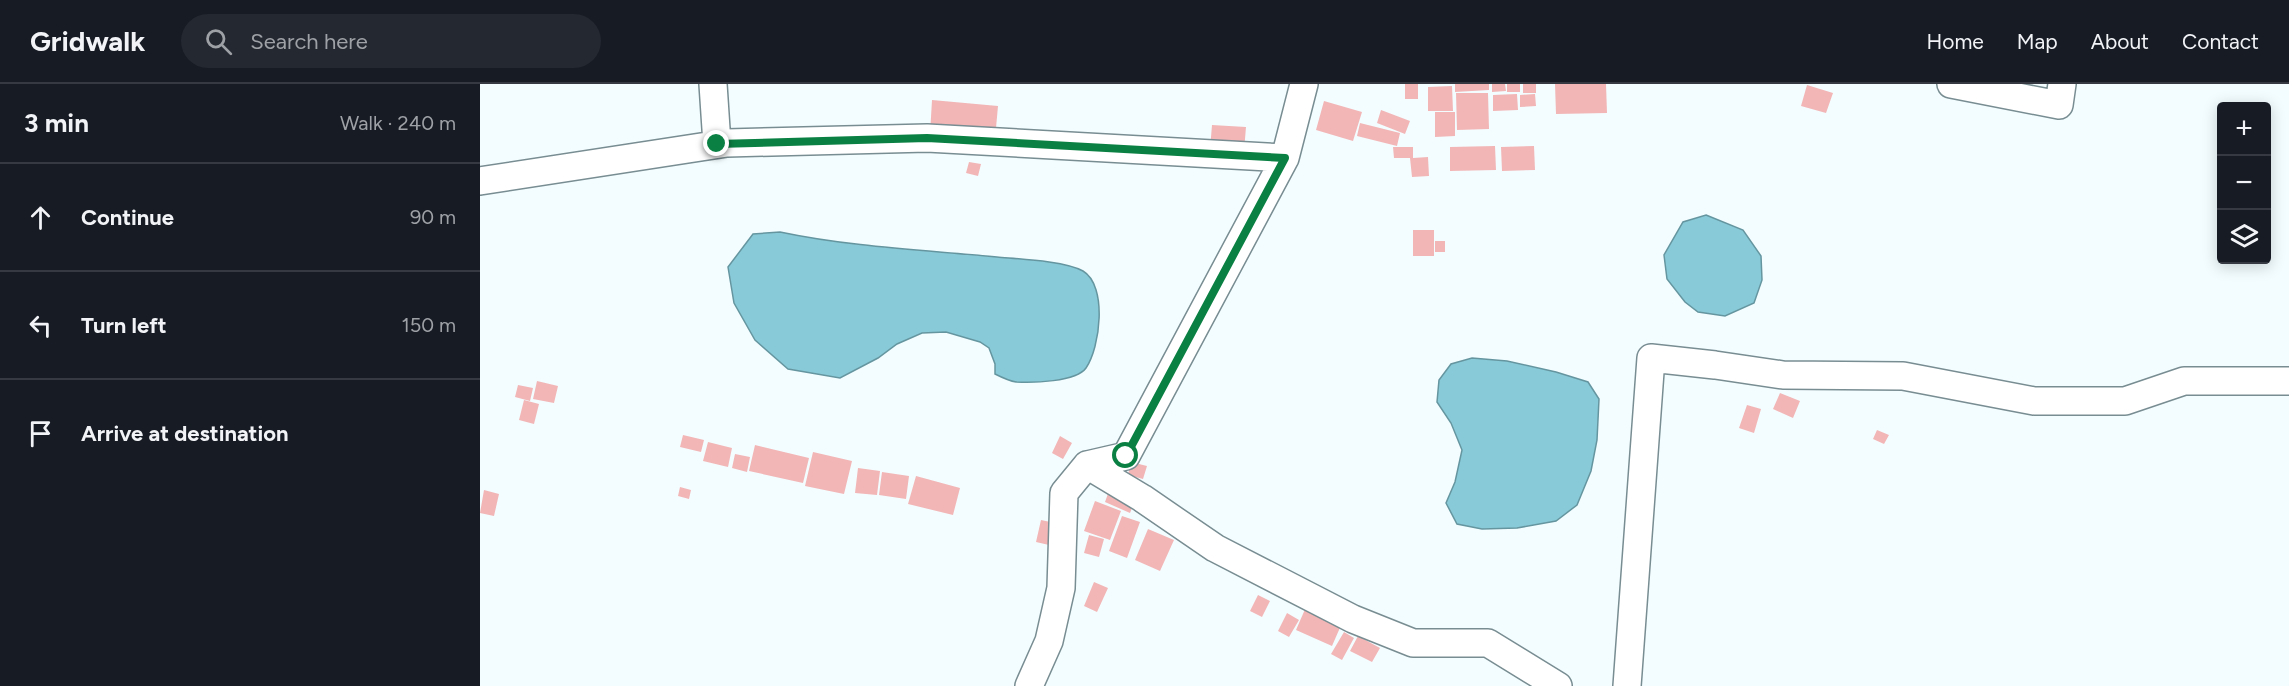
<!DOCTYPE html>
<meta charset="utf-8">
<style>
body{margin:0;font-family:Figtree,sans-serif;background:#242831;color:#f1f3f6}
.controls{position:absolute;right:18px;top:18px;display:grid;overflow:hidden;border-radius:6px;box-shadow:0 3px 15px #0003}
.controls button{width:54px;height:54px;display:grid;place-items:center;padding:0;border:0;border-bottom:2px solid #363941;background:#171b24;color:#f1f3f6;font:30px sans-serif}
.stop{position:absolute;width:18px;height:18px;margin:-14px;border:4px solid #0b8043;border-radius:50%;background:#fff}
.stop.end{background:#0b8043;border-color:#fff;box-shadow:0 2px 6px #0008}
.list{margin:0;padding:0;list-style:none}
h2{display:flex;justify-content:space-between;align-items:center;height:78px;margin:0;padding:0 24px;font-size:26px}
h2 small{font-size:20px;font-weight:400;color:#9ea1a6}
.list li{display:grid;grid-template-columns:39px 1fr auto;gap:18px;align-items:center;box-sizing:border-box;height:108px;padding:0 24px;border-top:2px solid #363941}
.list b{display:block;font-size:22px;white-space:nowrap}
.list em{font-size:20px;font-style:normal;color:#9ea1a6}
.icon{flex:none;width:33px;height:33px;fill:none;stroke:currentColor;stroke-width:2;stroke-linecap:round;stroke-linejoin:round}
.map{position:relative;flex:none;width:1809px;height:602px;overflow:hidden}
header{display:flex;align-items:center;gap:36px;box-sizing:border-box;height:84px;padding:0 30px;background:#171b24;border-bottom:2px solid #363941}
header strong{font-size:28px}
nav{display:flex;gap:33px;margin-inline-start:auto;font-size:21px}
.search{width:420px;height:54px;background:#242831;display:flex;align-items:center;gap:15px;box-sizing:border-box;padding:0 21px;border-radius:33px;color:#9ea1a6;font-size:22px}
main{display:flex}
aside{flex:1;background:#171b24}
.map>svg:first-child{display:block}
.water{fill:#88cad8;stroke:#6596a0;stroke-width:1.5}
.building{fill:#f2b6b7}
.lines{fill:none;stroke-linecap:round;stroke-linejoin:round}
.minor-casing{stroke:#788d92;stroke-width:30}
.minor{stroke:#fff;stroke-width:27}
.route{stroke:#0b8043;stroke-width:8}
</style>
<header>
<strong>Gridwalk</strong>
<div class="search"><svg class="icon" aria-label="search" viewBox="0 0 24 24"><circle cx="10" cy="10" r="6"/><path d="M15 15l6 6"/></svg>Search here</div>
<nav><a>Home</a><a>Map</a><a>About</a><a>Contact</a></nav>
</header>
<main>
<aside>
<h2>3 min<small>Walk · 240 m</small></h2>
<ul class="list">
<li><svg class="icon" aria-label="ahead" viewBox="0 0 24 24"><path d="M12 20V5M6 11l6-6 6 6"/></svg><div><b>Continue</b></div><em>90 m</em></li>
<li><svg class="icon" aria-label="left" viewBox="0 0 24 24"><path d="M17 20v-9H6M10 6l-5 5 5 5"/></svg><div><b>Turn left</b></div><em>150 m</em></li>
<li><svg class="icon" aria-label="arrive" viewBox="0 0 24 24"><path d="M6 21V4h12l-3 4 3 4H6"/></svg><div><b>Arrive at destination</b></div></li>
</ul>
</aside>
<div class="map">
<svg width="1809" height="602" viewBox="0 0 1809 602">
<rect width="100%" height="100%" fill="#f3fdff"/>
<path class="water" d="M1226,131L1263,146L1281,172L1282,196L1274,219L1245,232L1218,228L1205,218L1187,195L1184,171L1203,138Z
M300,148C371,163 445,166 517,173C539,175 585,177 603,187C628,202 620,264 606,284C596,298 552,299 536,298C529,297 521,293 515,290V280L509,264L500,258L466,248L442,249L417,260L398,274L360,294L308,285L275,256L254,219L248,183L273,150Z
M992,274L1027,277L1076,288L1108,298L1119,315L1117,356L1111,387L1097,421L1076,437L1037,444L1002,445L977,440L966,419L975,398L982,366L971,339L957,318L959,296L971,280Z"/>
<path class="building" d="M925,0H938V15H925Z
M975,0H1009V6L975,8Z
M1012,0H1025L1026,7L1012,8Z
M1027,0H1040V8H1027Z
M1043,0H1056V9H1043Z
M1075,0H1126L1127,29L1076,30Z
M1327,1L1353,9L1346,29L1321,22Z
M972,2L973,27H948V3Z
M976,9H1008L1009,45L977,46Z
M1037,10L1038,26L1013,27V11Z
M1055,10L1056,22L1040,23V11Z
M452,16L518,22L515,55L450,50Z
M844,17L882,28L873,57L836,46Z
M901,26L930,37L925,50L897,39Z
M955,28H975V52L955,53Z
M880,39L920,49L917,62L877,52Z
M732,41L766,43L764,67L730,65Z
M1015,62L1016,86L970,87V63Z
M1054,62L1055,86L1022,87L1021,63Z
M913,63H933V74L948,73L949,92L932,93L930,74H914Z
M489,78L501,80L498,92L486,89Z
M933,146H954V172H933Z
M955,157H965V168H955Z
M57,297L78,302L74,319L53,315Z
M38,301L53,304L50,317L35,313Z
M1300,309L1320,317L1313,334L1293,325Z
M44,316L59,320L54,340L39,336Z
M1267,321L1281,325L1274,349L1259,344Z
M1397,346L1409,351L1404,360L1393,355Z
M203,351L224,356L221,368L200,363Z
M580,352L592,359L583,375L572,369Z
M228,358L252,364L248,383L223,377Z
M275,361L329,374L323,399L269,387Z
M333,368L372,377L364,410L325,402Z
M255,370L270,373L267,388L252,384Z
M651,378L667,382L663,395L648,391Z
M378,384L400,387L397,411L375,409Z
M402,388L429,392L426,415L399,411Z
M436,392L480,404L473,431L428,420Z
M200,403L211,406L209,415L198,412Z
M630,404L656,414L650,429L625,418Z
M4,406L19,410L14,432L0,429Z
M615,417L641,427L630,456L604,447Z
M642,432L660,438L647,474L629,467Z
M561,436L575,439L569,461L556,458Z
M668,445L694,456L680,487L655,476Z
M609,451L624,455L619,473L604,469Z
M614,498L628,504L617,528L604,522Z
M778,511L790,517L782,533L770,527Z
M826,523L862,539L852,562L816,546Z
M807,529L819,536L809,553L798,547Z
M864,548L874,554L862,576L851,570Z
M878,552L900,564L892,578L870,567Z"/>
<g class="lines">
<defs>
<path id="minor" d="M233,0L237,60
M824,0L805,74L646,372L607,381L662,414L735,464L873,535L933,559H1008L1078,602
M1471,0L1579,21L1582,0
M0,97L247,59L447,54L805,74
M549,602L569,557L581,504L584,409L607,381
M1147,602L1171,274L1235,281L1303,291L1423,292L1554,317H1645L1704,297H1809"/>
</defs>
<use href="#minor" class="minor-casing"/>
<use href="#minor" class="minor"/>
</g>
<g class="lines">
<path class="route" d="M237,60L447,54L805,74L646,372"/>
</g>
</svg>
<div class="controls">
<button>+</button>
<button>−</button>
<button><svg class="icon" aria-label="layers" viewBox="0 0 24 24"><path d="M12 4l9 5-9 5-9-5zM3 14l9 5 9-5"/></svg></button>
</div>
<div class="stop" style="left:646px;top:372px"></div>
<div class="stop end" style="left:237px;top:60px"></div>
</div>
</main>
